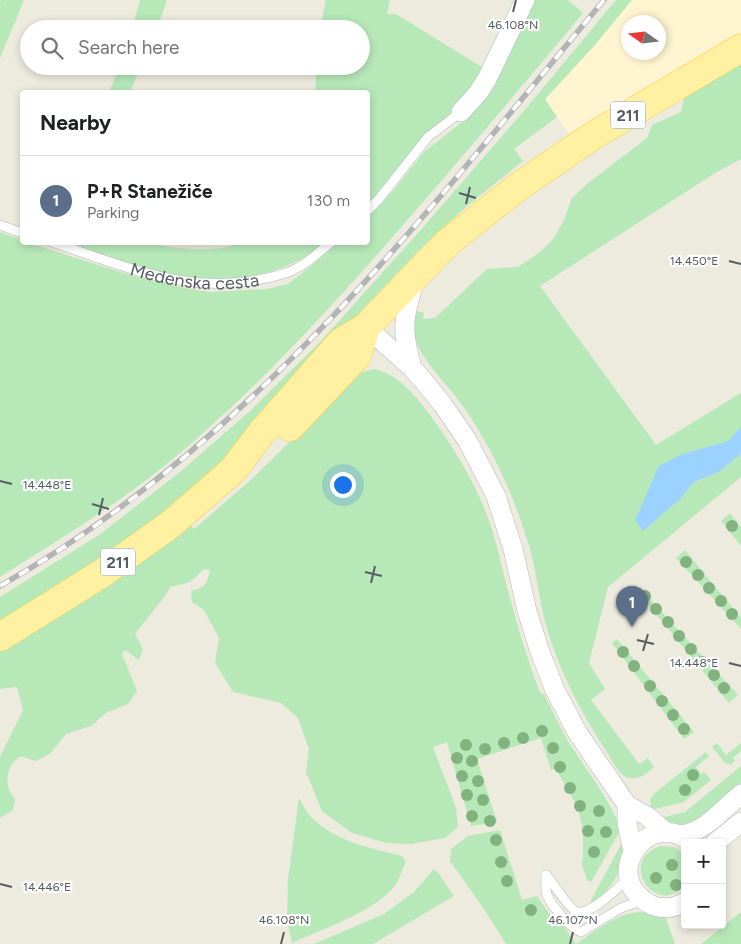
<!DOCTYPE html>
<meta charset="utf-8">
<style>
body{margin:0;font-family:Figtree,sans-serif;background:#f6f6f6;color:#202124}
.controls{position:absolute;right:15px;bottom:15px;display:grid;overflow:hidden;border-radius:5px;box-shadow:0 2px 8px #0003}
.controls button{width:45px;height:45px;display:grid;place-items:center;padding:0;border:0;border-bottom:1px solid #e0e0e0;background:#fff;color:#202124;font:25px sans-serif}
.compass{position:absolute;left:621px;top:15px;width:45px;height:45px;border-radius:50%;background:#fff;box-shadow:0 2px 8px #0003;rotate:284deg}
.you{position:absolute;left:342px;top:484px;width:18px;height:18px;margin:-12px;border:4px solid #fff;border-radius:50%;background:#1a73e8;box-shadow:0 0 0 8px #1a73e833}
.badge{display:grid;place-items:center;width:32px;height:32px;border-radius:50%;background:#0f766e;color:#fff;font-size:16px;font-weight:700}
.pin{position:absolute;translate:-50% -41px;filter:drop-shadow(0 1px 2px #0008)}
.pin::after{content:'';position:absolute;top:26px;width:18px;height:15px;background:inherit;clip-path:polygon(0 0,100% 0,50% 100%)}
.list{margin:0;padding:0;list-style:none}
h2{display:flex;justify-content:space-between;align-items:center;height:65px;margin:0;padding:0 20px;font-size:21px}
h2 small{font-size:16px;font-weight:400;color:#757577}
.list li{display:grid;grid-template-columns:32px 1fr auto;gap:15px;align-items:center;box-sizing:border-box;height:90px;padding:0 20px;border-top:1px solid #e0e0e0}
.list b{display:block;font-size:19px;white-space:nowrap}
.list p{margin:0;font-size:16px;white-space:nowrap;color:#757577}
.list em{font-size:16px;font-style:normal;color:#757577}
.icon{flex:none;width:28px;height:28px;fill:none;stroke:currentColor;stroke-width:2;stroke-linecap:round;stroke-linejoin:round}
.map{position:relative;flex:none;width:741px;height:944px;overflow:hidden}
.search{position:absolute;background:#fff;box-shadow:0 2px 8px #0003;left:20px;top:20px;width:350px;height:55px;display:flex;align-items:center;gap:12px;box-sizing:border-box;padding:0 18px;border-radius:28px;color:#757577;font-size:19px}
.panel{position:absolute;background:#fff;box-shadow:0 2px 8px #0003;left:20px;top:90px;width:350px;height:155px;border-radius:5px}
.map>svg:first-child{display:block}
.commercial{fill:#fff5d1;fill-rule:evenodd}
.green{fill:#b7e8b8}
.water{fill:#9cd2ff}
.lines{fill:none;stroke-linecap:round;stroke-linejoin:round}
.service-casing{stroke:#b7bac0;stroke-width:10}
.minor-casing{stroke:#b7bac0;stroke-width:20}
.primary-casing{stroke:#ffce45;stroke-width:29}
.service{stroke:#fff;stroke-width:9}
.minor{stroke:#fff;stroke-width:19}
.primary{stroke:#fff1a1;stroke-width:28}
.rail-casing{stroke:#b3b4b5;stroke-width:5.5}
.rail{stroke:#fff;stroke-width:4;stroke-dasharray:11;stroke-linecap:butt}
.tree{fill:#82b37e}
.ticks{fill:none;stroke:#585c62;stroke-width:2}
.labels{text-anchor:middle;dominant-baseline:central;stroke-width:4.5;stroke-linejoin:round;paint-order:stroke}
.shield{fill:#fff;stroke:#8a8d91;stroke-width:1}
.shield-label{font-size:16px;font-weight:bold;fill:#585c62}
.street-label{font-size:18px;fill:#585c62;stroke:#fff}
.ticks-label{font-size:12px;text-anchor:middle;fill:#585c62;stroke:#fff;stroke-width:4.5;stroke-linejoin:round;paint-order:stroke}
</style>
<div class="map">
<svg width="741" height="944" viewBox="0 0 741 944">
<rect width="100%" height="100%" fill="#edeade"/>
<path class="commercial" d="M632,0H741V34L716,47L569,134L545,100L594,46ZM628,22H658V52H628Z"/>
<path class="green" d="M1,0H24L0,58V3Z
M140,0H167L157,29H132Z
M326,0H390L387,14H396L485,69L457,108L435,126L368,206V92H315L317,66H361V29H320Z
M532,0H568L583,13C515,95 446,176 376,256C309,331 241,404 163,467C112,508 55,542 0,577V232L22,240V242L29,243L130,275L180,287L209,292L267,289L288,284L310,267L337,243L368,242V214L393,191L424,152L466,119Z
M616,0H632L594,46L545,99L557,117L514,149L523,161L467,206L423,246L364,308L240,447L173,509L0,626V597L99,535L180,472L250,411L321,341L419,232L523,112Z
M741,61V159L715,173L540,286L656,445L741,393V427L728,441L682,454L680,499L694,482L719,472L741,454V477L608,587L589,663L605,689L591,700L639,764L648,758L654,767C647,773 639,780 630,778C620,777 613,762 608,754C582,715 555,663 544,617C538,593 536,569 529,546C515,498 493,450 465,409C451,388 431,371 419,348C413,337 414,323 417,311L424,313L423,319L435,318L487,269L518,267L540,252L554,238L564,220L572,198L587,184L647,138L652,125L681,112L685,93Z
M120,66H141L130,92H109Z
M142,242C168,248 216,254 240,243H326C243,306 155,273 67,243Z
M373,369C399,374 415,395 430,415C452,445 471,476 485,510C496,537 501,566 509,594C517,626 527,657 538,688L541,694H544C553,712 562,732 573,749C590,775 609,799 621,829L591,882L587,880L581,862L583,861V831L578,808L556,769L551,770L541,738L477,759L497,822L471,826L447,742L433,747L456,808L458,827L445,838L411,844L387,843L352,833L322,811L306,772L309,749L298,718L281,703L233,692L215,663L219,638L204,610L192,602L191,591C204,588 208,584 210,570L204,569L190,582L170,587L165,596L135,634L143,649L139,660L125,650L122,654L137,691L128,704L106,713L91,726L66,734L50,754L35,761L21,756C5,766 3,786 15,799L13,810L0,818V757L23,710L17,687L0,689V650L188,523L194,529L252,479L360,373Z
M730,513L741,528V546L721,521Z
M685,550L741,618V629L676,558Z
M640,588L738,695L729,703L637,591Z
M617,639L694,732L684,739L612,643Z
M717,743L726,755L741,743V751L733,758L735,761L730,765L728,763L726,764L712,747Z
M706,752L709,756L696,767L701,774L704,772L711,780L684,802L651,810L650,800L654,794Z
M741,766C741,771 741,777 741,782C739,790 702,819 693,822C683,827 669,824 660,818L685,812Z
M299,798C303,805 307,813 312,818C337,842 370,848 402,856L406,862C402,870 399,880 394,887C370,914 324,928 292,943L287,920L288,879Z
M500,830L522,900L537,896L557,925L561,922L576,944H506L482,906L450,861L451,849L468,836Z
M624,839C623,868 616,889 589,904Z
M661,846L674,847L685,854V886C654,918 617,859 661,846Z
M434,869L439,874L454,896L373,944H314L384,914L414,892Z
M640,912L665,916L675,944H576C596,931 616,913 640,912Z
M741,912V944H701Z"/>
<path class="water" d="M741,427V454L719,472L694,482L680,499L643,531L635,520L659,466L682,454L728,441Z"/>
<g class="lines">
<defs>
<g id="service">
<path d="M368,210L379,199L428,137L461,112"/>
<path d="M0,225L22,233"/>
<path id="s1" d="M52,242C94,256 141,275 184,281C216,286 253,283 283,274C301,269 317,254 331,242"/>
<path d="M546,875C546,881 545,889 547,895C551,905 571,929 581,932L621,908L643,900"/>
<path d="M546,875C552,882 570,909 575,911C588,918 619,887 629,878"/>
</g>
<path id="minor" d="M461,112L478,93L487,79L525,0
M366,327L412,368L423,380L443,405L467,440L496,496L513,549L527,611L539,649L554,688L577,732L627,805L647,816L667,833
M412,368C401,329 403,318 415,280
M627,805V823L633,852
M680,835C704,833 723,809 741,794
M715,843L741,822
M685,902C674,909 659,910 648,903C599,874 651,806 691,843"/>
<path id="primary" d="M290,427L357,356L366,327
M0,637L101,574L171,524L200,499L233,470L262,432L341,342L366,327L448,242L518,187L594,135L741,48"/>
</defs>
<use href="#service" class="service-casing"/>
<use href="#minor" class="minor-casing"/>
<use href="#primary" class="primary-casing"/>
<use href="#service" class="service"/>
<use href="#minor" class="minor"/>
<use href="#primary" class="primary"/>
<defs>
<path id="rail" d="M0,586C251,444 423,217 604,0"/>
</defs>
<use href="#rail" class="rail-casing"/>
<use href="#rail" class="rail"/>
</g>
<g class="tree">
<circle cx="732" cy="526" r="6"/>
<circle cx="686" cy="562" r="6"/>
<circle cx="698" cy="575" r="6"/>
<circle cx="709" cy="588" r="6"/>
<circle cx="645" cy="596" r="6"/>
<circle cx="721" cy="601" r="6"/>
<circle cx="656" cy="609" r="6"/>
<circle cx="732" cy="614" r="6"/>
<circle cx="668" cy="622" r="6"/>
<circle cx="679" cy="636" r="6"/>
<circle cx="691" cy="649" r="6"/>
<circle cx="623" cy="652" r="6"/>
<circle cx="702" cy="662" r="6"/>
<circle cx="634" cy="666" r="6"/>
<circle cx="714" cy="675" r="6"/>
<circle cx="650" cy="686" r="6"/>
<circle cx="724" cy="688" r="6"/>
<circle cx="662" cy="701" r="6"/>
<circle cx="673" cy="715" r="6"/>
<circle cx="684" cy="729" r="6"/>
<circle cx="542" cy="731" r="6"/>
<circle cx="523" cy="738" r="6"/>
<circle cx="504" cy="743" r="6"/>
<circle cx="466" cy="745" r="6"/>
<circle cx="553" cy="748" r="6"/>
<circle cx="485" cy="749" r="6"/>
<circle cx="457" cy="758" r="6"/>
<circle cx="472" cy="761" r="6"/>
<circle cx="560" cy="767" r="6"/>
<circle cx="693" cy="775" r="6"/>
<circle cx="462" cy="776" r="6"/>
<circle cx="478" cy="781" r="6"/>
<circle cx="570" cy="788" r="6"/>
<circle cx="685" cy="790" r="6"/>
<circle cx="467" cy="795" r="6"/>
<circle cx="483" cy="800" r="6"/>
<circle cx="580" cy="806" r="6"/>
<circle cx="599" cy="811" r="6"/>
<circle cx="472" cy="816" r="6"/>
<circle cx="490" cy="821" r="6"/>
<circle cx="588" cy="831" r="6"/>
<circle cx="606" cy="832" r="6"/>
<circle cx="496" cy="840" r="6"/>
<circle cx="594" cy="852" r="6"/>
<circle cx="501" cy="862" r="6"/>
<circle cx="672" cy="865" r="6"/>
<circle cx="656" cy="878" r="6"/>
<circle cx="507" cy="881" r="6"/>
<circle cx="676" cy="885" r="6"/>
<circle cx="531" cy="910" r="6"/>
</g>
<path class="ticks" d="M513,12L516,0M459,193L476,198M466,204L470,187M729,261L741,264M0,481L12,484M92,504L109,509M99,515L103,498M365,572L382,576M371,583L375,566M637,640L654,644M643,651L648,634M729,663L741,666M0,884L12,887M281,944L284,932M570,944L573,932"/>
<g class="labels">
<g class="shield">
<rect x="610.5" y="101.5" width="35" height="27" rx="4"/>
<rect x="100.5" y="548.5" width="35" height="27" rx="4"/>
</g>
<g class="shield-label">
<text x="628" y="115">211</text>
<text x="118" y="562">211</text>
</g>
<g class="street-label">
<text stroke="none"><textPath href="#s1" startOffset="148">Medenska cesta</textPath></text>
</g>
</g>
<g class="ticks-label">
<text x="513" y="29">46.108°N</text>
<text x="694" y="265">14.450°E</text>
<text x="47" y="489">14.448°E</text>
<text x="694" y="667">14.448°E</text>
<text x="47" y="891">14.446°E</text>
<text x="284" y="924">46.108°N</text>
<text x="573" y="924">46.107°N</text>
</g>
</svg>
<div class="controls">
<button>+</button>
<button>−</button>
</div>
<svg class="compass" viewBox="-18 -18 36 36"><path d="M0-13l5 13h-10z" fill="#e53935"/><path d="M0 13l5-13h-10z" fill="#757577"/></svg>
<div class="you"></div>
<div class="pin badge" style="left:632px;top:627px;background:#5c6f8a">1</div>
<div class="search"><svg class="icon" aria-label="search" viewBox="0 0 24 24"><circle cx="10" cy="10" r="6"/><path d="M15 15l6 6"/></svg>Search here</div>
<section class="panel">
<h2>Nearby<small></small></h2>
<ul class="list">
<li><span class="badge" style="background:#5c6f8a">1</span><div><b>P+R Stanežiče</b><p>Parking</p></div><em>130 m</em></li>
</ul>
</section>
</div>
